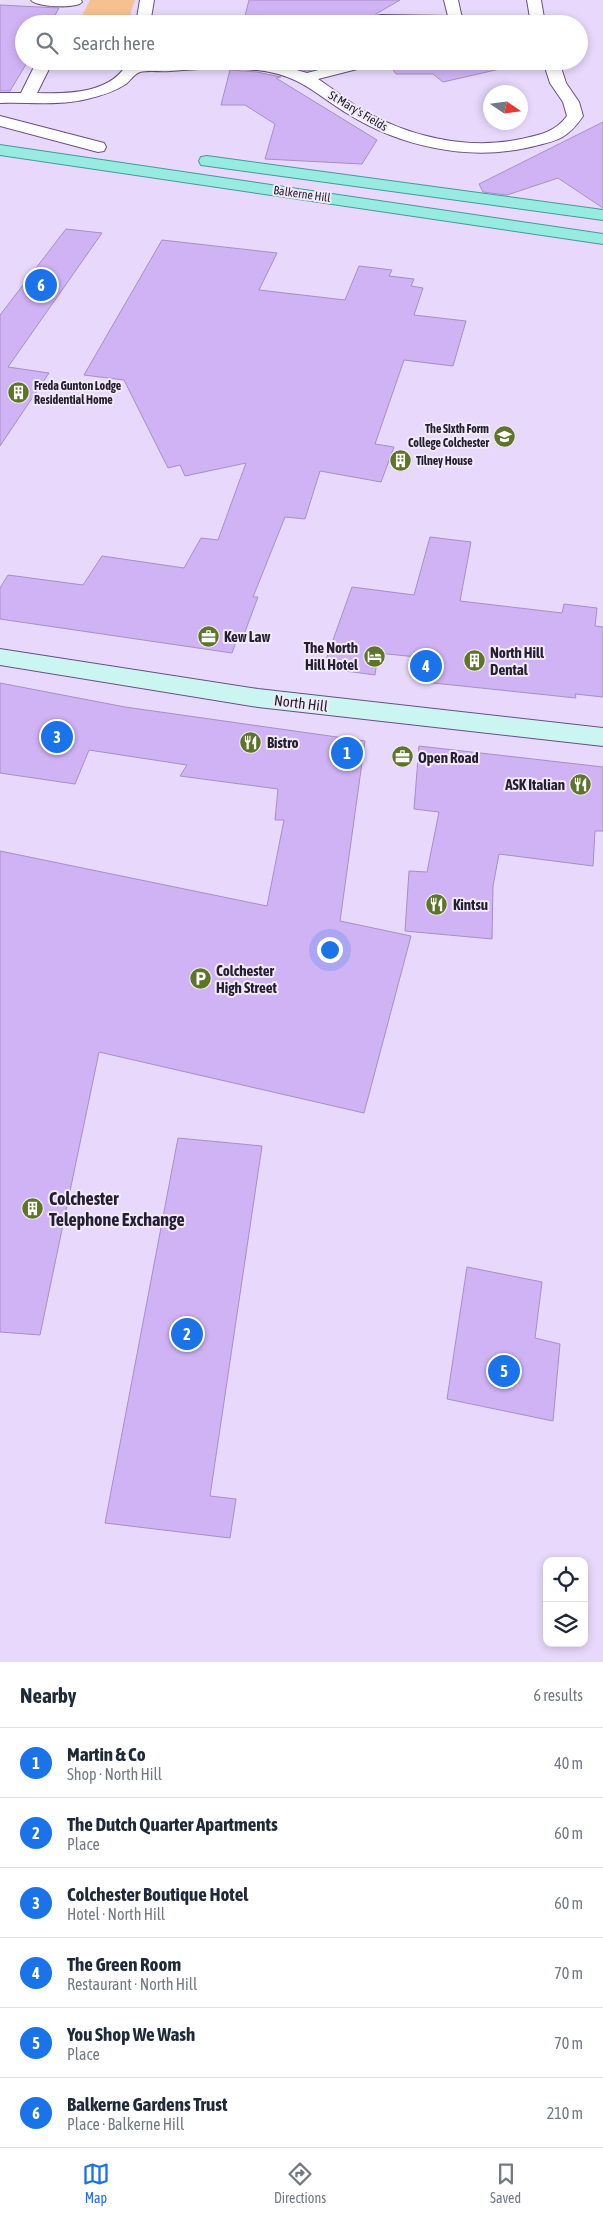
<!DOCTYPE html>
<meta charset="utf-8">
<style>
body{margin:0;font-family:"Asap Condensed",sans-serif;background:#f6f6f7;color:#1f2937}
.controls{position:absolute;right:15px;bottom:15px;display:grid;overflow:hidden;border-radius:10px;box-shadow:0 2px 8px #0003}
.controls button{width:45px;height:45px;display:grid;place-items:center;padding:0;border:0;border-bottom:1px solid #e0e1e3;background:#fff;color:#1f2937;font:25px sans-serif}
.compass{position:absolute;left:483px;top:85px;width:45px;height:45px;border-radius:50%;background:#fff;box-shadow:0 2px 8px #0003;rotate:103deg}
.you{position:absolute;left:329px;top:949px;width:18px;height:18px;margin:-12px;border:4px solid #fff;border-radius:50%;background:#1a73e8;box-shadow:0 0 0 8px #1a73e833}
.badge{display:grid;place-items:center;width:32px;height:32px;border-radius:50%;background:#1a73e8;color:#fff;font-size:16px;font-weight:700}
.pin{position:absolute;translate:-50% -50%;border:2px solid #fff;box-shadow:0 1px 5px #0006}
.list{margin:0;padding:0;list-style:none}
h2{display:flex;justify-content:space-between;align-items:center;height:65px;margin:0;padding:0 20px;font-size:21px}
h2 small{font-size:16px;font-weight:400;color:#747a83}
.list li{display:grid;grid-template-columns:32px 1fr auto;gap:15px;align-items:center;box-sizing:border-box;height:70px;padding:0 20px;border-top:1px solid #e0e1e3}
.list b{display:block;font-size:19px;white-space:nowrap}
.list p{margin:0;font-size:16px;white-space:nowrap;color:#747a83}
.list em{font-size:16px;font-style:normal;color:#747a83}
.icon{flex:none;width:28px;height:28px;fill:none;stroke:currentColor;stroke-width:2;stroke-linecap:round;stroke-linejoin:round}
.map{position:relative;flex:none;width:603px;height:1662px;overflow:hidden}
.search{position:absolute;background:#fff;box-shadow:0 2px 8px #0003;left:15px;right:15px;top:15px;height:55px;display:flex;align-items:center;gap:12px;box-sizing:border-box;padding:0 18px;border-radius:28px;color:#747a83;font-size:19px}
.sheet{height:485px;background:#fff}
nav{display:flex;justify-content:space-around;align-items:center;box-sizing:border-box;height:70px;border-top:1px solid #e0e1e3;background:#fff;font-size:14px;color:#747a83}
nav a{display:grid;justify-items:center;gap:2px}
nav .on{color:#1a73e8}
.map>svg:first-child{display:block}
.green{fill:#f5c190}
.building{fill:#d0b3f5;stroke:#a78fc5}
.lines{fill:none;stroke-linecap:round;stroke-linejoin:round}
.street-casing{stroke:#685083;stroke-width:2}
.secondary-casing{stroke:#685083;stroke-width:2}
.primary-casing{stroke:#439a97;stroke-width:2}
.street{fill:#fff;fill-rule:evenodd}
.secondary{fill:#cbf5f0;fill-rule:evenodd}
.primary{fill:#97ebe1;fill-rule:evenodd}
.labels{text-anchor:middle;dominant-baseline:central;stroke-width:4;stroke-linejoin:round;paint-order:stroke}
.far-street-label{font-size:12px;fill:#271d33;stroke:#f0ebf6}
.far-poi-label{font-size:12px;font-weight:bold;fill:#271d33;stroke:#f0ebf6;text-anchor:start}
.poi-label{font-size:15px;font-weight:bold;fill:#271d33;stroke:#f0ebf6;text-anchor:start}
.street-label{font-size:15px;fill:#271d33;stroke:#f0ebf6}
.near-poi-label{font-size:18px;font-weight:bold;fill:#271d33;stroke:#f0ebf6;text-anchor:start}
</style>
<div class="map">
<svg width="603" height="1662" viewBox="0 0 603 1662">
<rect width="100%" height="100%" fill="#e7d8fc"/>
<path class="green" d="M90,0H135L131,11L130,24L79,22Z"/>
<path class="building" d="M249,0H400L376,14L372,24H243Z
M0,5L59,8L50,24H24V61H28L10,91H0Z
M465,17L517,18L518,24H466L468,21Z
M271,61H345L307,71Z
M386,61H522V64L443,82L433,74H396Z
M230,70L257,72L281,77L276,78L377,140L362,164L265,159L275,124L245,105H221Z
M603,122V208L558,178L507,195L483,192L479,184Z
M66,229L102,233L8,367L49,373L0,446V315Z
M162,240L277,253L259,290L345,300L359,266L392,270L389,276L414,279L411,286L423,288L414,315L466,321L453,366L404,360L375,444L394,447L381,482L320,471L305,519L285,517L253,597H258L243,637L238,636L232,653L0,619V588L8,575L83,585L102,556L184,568L201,538L218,540L246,463L185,476L180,465L168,468L124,380L84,375Z
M430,537L471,542L460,601L562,613L564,604L597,608L595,626L603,627V697L575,694L576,698L424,682L426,658L378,653L375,675L323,668L352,587L414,595Z
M0,683L125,707L365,741L340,921L411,936L364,1113L99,1052L40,1335L0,1332V851L267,906L284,820H275L278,789L180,776L187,765L89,750L75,784L0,773Z
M419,746L603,767V831H595L593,866L499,854L493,886L492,939L405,931L409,871L427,872L439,812L414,809Z
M178,1138L262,1146L210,1496L236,1499L230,1538L105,1523Z
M467,1267L542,1282L535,1338L560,1344L553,1421L447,1399Z"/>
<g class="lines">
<defs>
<path id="street" d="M31,0H81L82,2C77,9 36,7 31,0Z
M140,0H154L150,24H136Z
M444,0H458L461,14L466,21L464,24H374L376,16L381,15L448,16Z
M527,0H541L545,24H531Z
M37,61H53L37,93C66,94 114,94 128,61H144L143,63L257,61L276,64L307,73L353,61H379L377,64L318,79C332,88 345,99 359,108C406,136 467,151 521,139C540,135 555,132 567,116L563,102L550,83L543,61H559L566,83L579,102L583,116C566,141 555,141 526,148C467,161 399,146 348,114C314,93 300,75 257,70C228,67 199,69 170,71C161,72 149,70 140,72C135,73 130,81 126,84C114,92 100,96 87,99C59,106 29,102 0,103V93H21Z
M0,116L104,143L106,147L104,151L98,152L0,126Z"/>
<path id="secondary" d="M0,649L258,689L603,728V746L258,707L0,665Z"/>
<path id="primary" d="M0,145L603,234V244L0,155Z
M207,156L603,210V220L201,165L199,161L201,157Z"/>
</defs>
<use href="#street" class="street-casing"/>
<use href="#secondary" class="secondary-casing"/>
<use href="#primary" class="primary-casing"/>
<use href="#street" class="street"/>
<use href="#secondary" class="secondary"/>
<use href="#primary" class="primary"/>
</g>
<defs>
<symbol id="building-disc" viewBox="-11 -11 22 22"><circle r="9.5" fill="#5d7528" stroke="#f0ebf6"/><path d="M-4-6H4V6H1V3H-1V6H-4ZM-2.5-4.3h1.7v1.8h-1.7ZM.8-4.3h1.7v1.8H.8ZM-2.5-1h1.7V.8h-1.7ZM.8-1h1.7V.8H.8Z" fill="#fff"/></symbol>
<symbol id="university-disc" viewBox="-11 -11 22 22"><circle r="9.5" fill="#5d7528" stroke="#f0ebf6"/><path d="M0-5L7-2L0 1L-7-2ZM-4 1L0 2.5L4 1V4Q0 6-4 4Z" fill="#fff"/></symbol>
<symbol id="office-disc" viewBox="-11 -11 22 22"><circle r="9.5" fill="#5d7528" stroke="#f0ebf6"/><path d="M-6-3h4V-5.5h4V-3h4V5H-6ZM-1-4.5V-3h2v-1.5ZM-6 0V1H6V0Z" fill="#fff"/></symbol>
<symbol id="hotel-disc" viewBox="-11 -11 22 22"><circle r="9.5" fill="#5d7528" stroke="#f0ebf6"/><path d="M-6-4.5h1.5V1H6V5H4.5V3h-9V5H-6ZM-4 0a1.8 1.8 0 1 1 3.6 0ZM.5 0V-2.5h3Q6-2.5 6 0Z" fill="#fff"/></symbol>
<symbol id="restaurant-disc" viewBox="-11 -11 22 22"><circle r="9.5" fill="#5d7528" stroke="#f0ebf6"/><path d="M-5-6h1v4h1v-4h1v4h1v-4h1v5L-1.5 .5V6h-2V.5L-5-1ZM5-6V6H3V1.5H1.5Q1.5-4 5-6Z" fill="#fff"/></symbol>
<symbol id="parking-disc" viewBox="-11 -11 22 22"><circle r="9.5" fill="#5d7528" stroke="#f0ebf6"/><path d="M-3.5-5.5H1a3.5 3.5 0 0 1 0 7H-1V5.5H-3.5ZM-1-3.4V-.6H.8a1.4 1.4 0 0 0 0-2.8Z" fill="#fff"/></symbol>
</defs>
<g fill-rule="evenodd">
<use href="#building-disc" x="6" y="380" width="25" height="25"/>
<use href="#university-disc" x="492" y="424" width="25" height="25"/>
<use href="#building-disc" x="388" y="448" width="25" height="25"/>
<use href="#office-disc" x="196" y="624" width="25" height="25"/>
<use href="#hotel-disc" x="362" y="644" width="25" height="25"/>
<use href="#building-disc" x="462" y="648" width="25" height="25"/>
<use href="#restaurant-disc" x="238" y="730" width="25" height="25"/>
<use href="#office-disc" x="390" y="744" width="25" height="25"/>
<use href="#restaurant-disc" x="568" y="772" width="25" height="25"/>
<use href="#restaurant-disc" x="424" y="892" width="25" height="25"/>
<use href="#parking-disc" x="188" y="966" width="25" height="25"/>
<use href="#building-disc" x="20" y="1196" width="25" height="25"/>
</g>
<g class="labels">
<g class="far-street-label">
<text transform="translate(358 111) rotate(31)">St Mary's Fields</text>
<text transform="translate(302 194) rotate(8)">Balkerne Hill</text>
</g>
<g class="far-poi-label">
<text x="34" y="386">Freda Gunton Lodge<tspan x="34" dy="14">Residential Home</tspan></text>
<text x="489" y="429" text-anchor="end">The Sixth Form<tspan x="489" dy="14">College Colchester</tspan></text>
<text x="416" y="461">Tilney House</text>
</g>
<g class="poi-label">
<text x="224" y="636">Kew Law</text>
<text x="358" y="647" text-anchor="end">The North<tspan x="358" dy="17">Hill Hotel</tspan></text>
<text x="490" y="652">North Hill<tspan x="490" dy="17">Dental</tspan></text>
<text x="267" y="742">Bistro</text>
<text x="418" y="757">Open Road</text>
<text x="565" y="784" text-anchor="end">ASK Italian</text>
<text x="453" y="904">Kintsu</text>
<text x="216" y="970">Colchester<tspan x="216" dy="17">High Street</tspan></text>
</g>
<g class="street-label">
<text transform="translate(301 703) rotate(7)">North Hill</text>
</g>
<g class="near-poi-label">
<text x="49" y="1198">Colchester<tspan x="49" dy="21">Telephone Exchange</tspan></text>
</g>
</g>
</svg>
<div class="controls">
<button><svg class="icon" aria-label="locate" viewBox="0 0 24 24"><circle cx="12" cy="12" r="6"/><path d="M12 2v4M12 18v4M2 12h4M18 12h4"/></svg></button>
<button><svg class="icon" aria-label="layers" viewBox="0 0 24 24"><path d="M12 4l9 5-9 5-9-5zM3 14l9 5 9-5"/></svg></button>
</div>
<svg class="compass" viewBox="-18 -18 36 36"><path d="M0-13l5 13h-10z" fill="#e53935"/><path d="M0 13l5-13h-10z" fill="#747a83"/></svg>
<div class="you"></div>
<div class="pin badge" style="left:347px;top:753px">1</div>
<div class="pin badge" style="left:187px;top:1334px">2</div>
<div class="pin badge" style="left:57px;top:737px">3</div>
<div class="pin badge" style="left:426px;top:666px">4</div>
<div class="pin badge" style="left:504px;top:1371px">5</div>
<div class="pin badge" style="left:41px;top:285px">6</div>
<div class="search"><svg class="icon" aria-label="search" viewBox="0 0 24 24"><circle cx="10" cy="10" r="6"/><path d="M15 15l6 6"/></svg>Search here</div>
</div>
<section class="sheet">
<h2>Nearby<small>6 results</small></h2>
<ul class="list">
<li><span class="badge">1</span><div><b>Martin &amp; Co</b><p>Shop · North Hill</p></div><em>40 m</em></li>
<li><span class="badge">2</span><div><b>The Dutch Quarter Apartments</b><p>Place</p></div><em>60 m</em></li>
<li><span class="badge">3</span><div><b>Colchester Boutique Hotel</b><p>Hotel · North Hill</p></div><em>60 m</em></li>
<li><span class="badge">4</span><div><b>The Green Room</b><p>Restaurant · North Hill</p></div><em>70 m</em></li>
<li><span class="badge">5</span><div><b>You Shop We Wash</b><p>Place</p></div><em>70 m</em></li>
<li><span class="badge">6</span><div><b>Balkerne Gardens Trust</b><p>Place · Balkerne Hill</p></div><em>210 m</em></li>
</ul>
</section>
<nav>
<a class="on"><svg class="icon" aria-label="map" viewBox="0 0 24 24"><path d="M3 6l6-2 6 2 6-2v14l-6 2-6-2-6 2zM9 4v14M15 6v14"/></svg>Map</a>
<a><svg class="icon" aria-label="directions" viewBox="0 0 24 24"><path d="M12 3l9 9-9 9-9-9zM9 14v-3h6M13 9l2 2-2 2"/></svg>Directions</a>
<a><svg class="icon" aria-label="saved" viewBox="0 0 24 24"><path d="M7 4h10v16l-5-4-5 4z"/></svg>Saved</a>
</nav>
